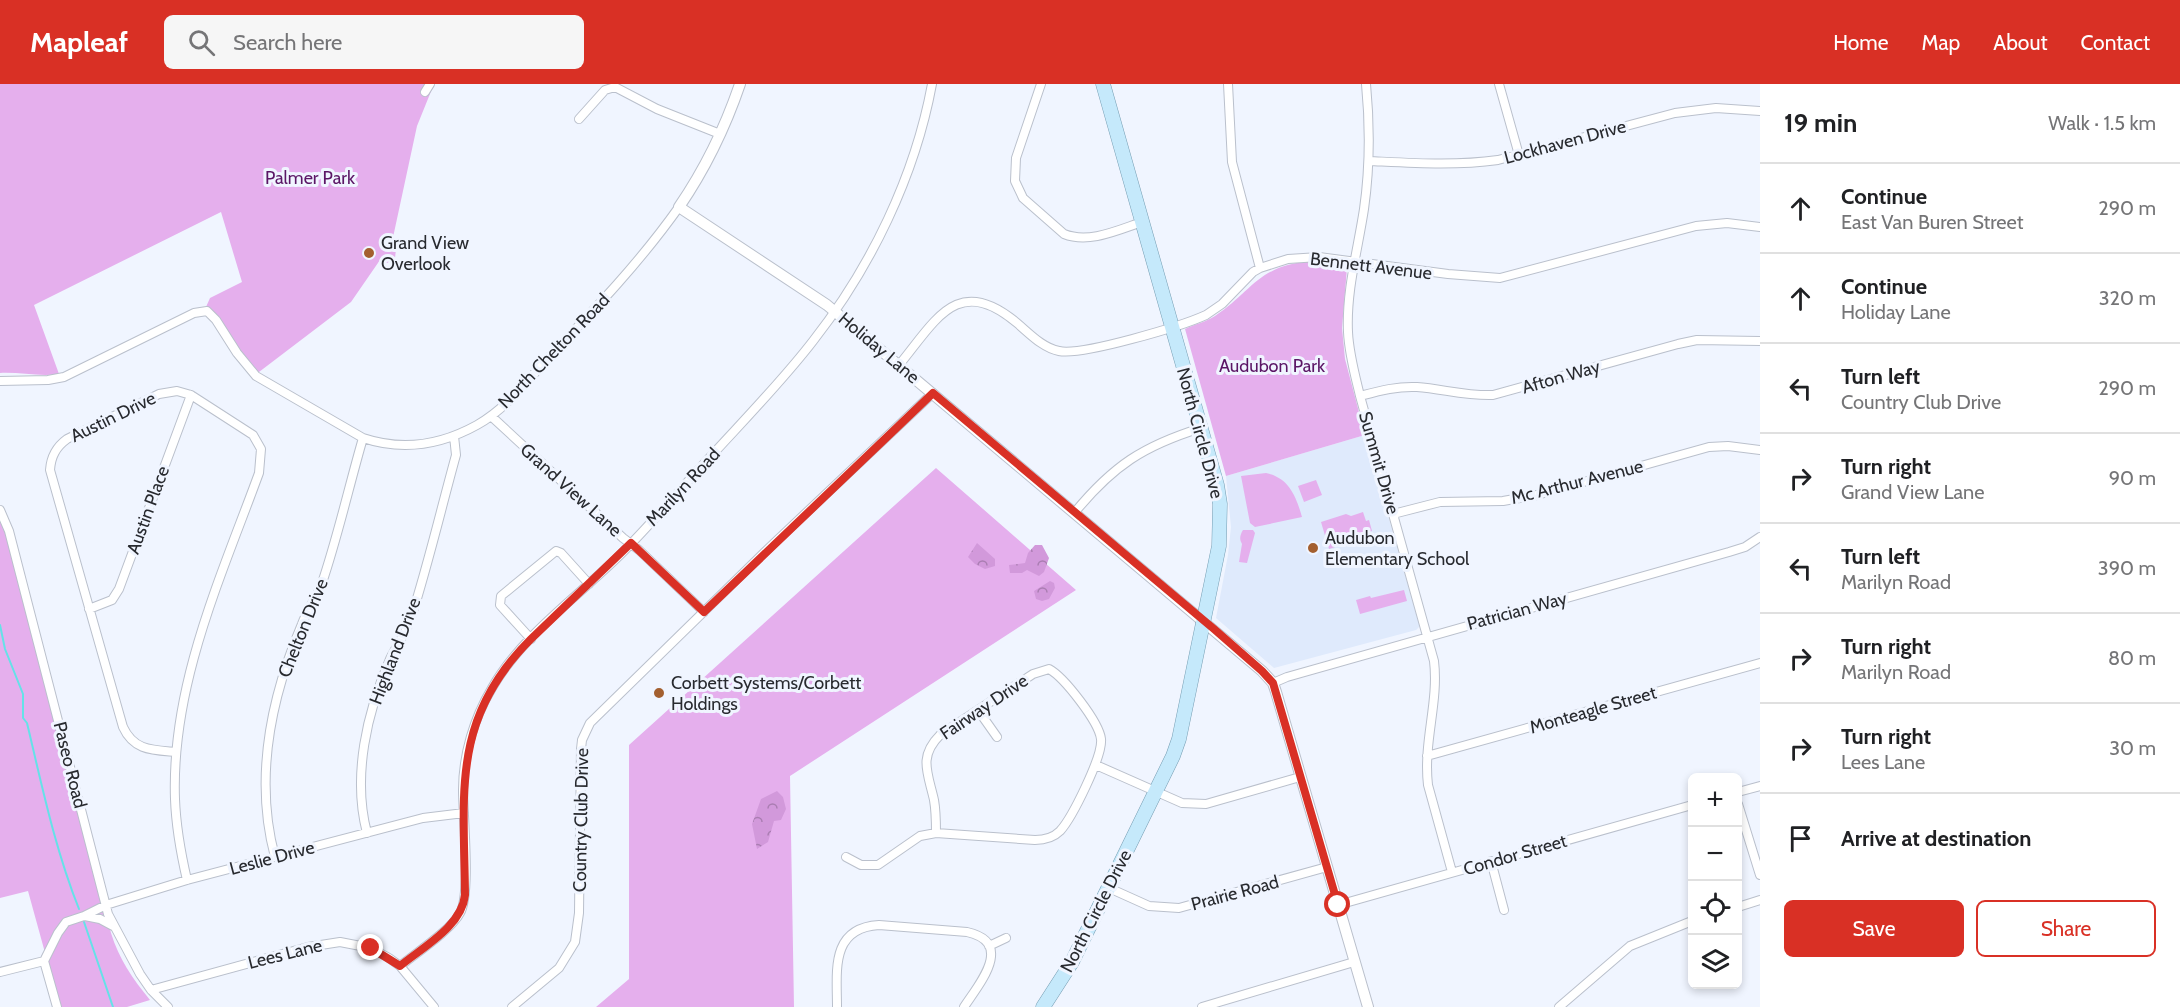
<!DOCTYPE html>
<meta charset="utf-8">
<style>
body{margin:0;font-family:Cabin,sans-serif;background:#f6f6f6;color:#202124}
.controls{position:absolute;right:18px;bottom:18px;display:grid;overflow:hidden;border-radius:9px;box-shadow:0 3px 9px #0003}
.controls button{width:54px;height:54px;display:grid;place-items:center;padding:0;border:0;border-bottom:2px solid #e0e0e0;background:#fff;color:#202124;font:30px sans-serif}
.stop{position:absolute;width:18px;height:18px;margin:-14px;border:4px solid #d93025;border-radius:50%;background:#fff}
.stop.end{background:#d93025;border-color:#fff;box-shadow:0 2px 6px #0008}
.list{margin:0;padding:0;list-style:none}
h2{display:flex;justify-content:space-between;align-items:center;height:78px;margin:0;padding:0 24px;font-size:26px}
h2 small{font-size:20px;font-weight:400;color:#757577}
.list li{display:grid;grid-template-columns:39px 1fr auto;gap:18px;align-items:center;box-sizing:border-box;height:90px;padding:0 24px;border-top:2px solid #e0e0e0}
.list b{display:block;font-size:22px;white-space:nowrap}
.list p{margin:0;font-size:20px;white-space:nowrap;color:#757577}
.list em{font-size:20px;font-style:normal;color:#757577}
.actions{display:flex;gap:12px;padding:18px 24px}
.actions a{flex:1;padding:14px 0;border:2px solid #d93025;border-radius:9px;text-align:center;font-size:21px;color:#d93025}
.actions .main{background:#d93025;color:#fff}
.icon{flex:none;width:33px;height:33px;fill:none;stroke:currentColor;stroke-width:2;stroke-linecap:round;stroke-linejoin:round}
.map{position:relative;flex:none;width:1760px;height:923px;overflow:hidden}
header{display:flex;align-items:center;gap:36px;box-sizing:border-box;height:84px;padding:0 30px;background:#d93025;color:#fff}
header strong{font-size:28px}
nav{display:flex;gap:33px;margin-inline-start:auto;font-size:21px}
.search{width:420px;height:54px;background:#f6f6f6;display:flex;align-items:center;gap:15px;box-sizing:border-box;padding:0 21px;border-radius:9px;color:#757577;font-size:22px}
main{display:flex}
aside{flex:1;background:#fff}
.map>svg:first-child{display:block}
.built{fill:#dfeafc}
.green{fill:#e5afed}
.forest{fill:url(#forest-crowns)}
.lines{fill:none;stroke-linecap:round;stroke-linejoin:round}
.stream{stroke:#65e2e8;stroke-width:2}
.minor-casing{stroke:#bac0cc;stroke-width:10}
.tertiary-casing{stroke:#bac0cc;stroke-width:12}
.primary-casing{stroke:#759db2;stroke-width:15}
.minor{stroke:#fff;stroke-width:8}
.tertiary{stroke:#fff;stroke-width:10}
.primary{stroke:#c5e9fb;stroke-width:14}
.route{stroke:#d93025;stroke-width:8}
.poi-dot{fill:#a35f2f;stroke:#f0f5ff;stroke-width:2}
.labels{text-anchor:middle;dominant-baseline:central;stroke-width:6;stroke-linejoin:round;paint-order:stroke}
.street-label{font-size:18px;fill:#282a2f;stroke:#f0f5ff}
.park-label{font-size:18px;fill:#5b1666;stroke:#f0f5ff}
.poi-label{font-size:18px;fill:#282a2f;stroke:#f0f5ff;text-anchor:start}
</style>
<header>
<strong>Mapleaf</strong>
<div class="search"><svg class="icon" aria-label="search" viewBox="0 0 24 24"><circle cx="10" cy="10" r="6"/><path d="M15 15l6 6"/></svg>Search here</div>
<nav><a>Home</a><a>Map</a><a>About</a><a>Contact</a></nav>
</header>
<main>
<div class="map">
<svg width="1760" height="923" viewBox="0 0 1760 923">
<defs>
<pattern id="forest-crowns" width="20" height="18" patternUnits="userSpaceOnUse" patternTransform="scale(1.5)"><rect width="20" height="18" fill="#d299db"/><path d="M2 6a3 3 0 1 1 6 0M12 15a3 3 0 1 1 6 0" fill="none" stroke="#aa7db2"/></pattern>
</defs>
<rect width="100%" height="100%" fill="#f0f5ff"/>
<path class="built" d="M1365,351L1419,540V543L1416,546L1274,584L1216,534L1228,471L1231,443L1226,392Z"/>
<path class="green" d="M0,0H434L417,42L392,158L396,165L395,174L387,179L380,176L351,218L259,288C237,275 227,232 206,223L210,214L242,198L221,128L34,221L59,290C40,293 20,288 0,289Z
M1303,178H1316L1347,184L1342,244L1345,275L1365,351L1226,392L1185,245C1195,240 1206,238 1215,232C1250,209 1257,184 1303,178Z
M936,384L1076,506L790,692L794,923H596L629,895V661Z
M1266,389C1289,394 1296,412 1302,433L1255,443L1250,439L1241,392Z
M1316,396L1322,411L1304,418L1298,402Z
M1363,428L1366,437L1369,436L1372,447L1353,452L1354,457L1329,465L1321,438L1346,430L1351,432Z
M0,433L4,440L111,849C119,875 132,894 150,916L127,923H60L28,807L0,814Z
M1243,446H1253L1255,449L1247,479L1239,478L1242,460C1239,455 1240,451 1243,446Z
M1404,506L1407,517L1360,530L1356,516L1370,512L1371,514Z"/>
<path class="forest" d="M977,459L995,475V482L985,485L975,480L968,473Z
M1035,461H1042L1049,474L1044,488L1039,492L1027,486L1022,489H1010L1009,481L1025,479L1028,469Z
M1050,497L1054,499L1055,504L1049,515L1042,517L1036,515L1034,507Z
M777,707L783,713L786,725L781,736L774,737L768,758L757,765L752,740L761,715Z"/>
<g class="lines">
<path class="stream" d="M0,541L5,565L23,610V634L27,639C42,702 55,765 79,825
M84,838L113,923"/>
<defs>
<path id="minor" d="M1041,0L1016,74L1015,97L1023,114L1064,150C1089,160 1118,146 1142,138
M1228,0L1232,78L1260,184
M1366,0C1370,41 1370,83 1364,125C1358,165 1346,207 1348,248C1349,270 1355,291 1360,312L1434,577C1439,618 1423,658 1428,701L1452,788
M1499,0L1519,71
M425,8L430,0
M579,35L605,6L615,3L657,25L720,50
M1369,77C1412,79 1455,82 1498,76L1675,29L1716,24L1760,27
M899,281C936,236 958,189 1017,239C1030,250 1043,264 1059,267C1082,272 1182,242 1206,231L1222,220L1253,188L1260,184L1288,175L1319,173L1448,190L1500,194L1696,142L1727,139L1760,143
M0,297L48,296L64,293L194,229L207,227L216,236L237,269L256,292L363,354C402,367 441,361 477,341C506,325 528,296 550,272C596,224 640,178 679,123
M1360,312C1379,307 1397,302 1417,303C1443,305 1466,312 1493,311L1678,260L1697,256L1760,257
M491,332L623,454L639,466L704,528
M0,426L9,447L108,830L140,890L151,906L168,923
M1075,428C1113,382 1143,362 1201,344
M1393,430L1440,418L1503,417L1537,411L1709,363L1728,362L1760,366
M89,525L112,516L119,505L191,311
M531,555L500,521L501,512L556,467L561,469L589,500
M1273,599L1287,593L1729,468L1745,463L1760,453
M978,626L997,653
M176,668C153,666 134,667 123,643L50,386C51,372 56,363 67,355L159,310L177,307L191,311L253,351L261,365L259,389C221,493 171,601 175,715C176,743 181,770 187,796
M1427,672L1760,579
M1096,681L1182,719L1206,720L1300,693
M1738,708L1760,702
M1738,720L1760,791
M367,749C352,692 367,628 390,575C397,561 406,549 411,534C428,481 441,425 456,371L454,352
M275,773C254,695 271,613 302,540C307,526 317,513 322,499C338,452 349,402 363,354
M846,773L861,781H878L920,752L936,749L1035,756C1044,756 1053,754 1060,747C1072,734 1103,672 1101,655C1099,638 1064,593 1049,585L1033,590L940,651C918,673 928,689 934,716C936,727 936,738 936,749
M1491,777L1504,826
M1109,804L1149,822L1179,824L1327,783
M1338,821L1692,721
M1738,823L1760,816
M85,832L100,835L113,842
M989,862L1006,854
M400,882C416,869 451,846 460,829C471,811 463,731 463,706C463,671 474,634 492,604C523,550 579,512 622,469C654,437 683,402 713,370C747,333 783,296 813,257C871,183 915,92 932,0
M0,888L44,877
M151,906L308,863L340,858L371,864L389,874L400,882L434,923
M57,923L44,877L58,849L66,838L84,832L106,821L187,796L423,734L464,729
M512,923L559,884L575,858L579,829L581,665L582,656L590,639L771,462L933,309
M837,923C837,887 830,844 879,841L967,848C1015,859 979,900 964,923
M1202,923L1354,878
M1559,923L1630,862L1692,837"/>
<path id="tertiary" d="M740,0C725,44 705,85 679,123L827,221L1262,587L1273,599L1276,608L1368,923"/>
<path id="primary" d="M1043,923L1072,878L1173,672L1179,655L1219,462L1220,420L1217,401L1103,0"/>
</defs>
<use href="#minor" class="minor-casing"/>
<use href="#tertiary" class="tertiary-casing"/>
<use href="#primary" class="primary-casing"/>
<use href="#minor" class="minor"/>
<use href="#tertiary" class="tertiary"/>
<use href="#primary" class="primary"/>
</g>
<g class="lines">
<path class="route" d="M371,864L400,882C423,863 462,842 465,811C464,709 451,634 531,555L631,459L704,528L933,309L1214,545L1262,587L1273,599L1338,821"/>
</g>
<g class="poi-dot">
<circle cx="369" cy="169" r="6"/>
<circle cx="1313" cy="464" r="6"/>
<circle cx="659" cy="609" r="6"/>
</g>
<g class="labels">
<g class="street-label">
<text transform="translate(1565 58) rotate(-15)">Lockhaven Drive</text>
<text transform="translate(1371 182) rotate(7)">Bennett Avenue</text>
<text transform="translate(879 264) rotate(40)">Holiday Lane</text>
<text transform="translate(554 267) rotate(-46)">North Chelton Road</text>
<text transform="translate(1561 293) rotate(-16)">Afton Way</text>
<text transform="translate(113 333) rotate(-26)">Austin Drive</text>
<text transform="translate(1200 349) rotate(75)">North Circle Drive</text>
<text transform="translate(1379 379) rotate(74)">Summit Drive</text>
<text transform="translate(1577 398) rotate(-14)">Mc Arthur Avenue</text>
<text transform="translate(683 403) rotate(-47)">Marilyn Road</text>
<text transform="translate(571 406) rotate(42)">Grand View Lane</text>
<text transform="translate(148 426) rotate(-70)">Austin Place</text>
<text transform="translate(1517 527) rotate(-15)">Patrician Way</text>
<text transform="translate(303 544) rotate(-68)">Chelton Drive</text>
<text transform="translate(395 567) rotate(-69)">Highland Drive</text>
<text transform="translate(984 623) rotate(-34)">Fairway Drive</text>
<text transform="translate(1593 626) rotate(-16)">Monteagle Street</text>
<text transform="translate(70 681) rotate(76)">Paseo Road</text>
<text transform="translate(581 736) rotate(-89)">Country Club Drive</text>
<text transform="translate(1515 771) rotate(-16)">Condor Street</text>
<text transform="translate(272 774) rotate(-15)">Leslie Drive</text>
<text transform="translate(1235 809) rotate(-15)">Prairie Road</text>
<text transform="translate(1096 827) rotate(-63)">North Circle Drive</text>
<text transform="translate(285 870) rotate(-14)">Lees Lane</text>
</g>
<g class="park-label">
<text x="310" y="94">Palmer Park</text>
<text x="1272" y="282">Audubon Park</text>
</g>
<g class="poi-label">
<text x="381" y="159">Grand View<tspan x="381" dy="21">Overlook</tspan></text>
<text x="1325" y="454">Audubon<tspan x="1325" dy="21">Elementary School</tspan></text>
<text x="671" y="599">Corbett Systems/Corbett<tspan x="671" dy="21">Holdings</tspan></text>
</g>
</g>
</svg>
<div class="controls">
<button>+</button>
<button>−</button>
<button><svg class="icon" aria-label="locate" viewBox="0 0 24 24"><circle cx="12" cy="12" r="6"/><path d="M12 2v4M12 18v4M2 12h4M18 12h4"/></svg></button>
<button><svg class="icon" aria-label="layers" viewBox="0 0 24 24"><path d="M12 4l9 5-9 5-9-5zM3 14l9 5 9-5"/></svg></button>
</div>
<div class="stop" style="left:1338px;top:821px"></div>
<div class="stop end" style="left:371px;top:864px"></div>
</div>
<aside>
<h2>19 min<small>Walk · 1.5 km</small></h2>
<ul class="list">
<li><svg class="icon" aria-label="ahead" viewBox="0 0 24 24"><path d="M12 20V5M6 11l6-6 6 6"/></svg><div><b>Continue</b><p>East Van Buren Street</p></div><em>290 m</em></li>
<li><svg class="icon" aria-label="ahead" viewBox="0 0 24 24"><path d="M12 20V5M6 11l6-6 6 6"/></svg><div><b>Continue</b><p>Holiday Lane</p></div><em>320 m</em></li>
<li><svg class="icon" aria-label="left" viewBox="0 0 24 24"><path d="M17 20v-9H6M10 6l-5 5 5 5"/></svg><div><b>Turn left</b><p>Country Club Drive</p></div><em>290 m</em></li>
<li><svg class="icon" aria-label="right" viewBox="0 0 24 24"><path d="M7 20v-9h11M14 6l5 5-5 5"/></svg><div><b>Turn right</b><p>Grand View Lane</p></div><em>90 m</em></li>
<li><svg class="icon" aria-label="left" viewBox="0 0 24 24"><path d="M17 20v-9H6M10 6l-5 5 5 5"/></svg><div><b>Turn left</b><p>Marilyn Road</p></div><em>390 m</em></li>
<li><svg class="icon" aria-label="right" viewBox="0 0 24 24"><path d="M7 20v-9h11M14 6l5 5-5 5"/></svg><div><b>Turn right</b><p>Marilyn Road</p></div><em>80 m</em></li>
<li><svg class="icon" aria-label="right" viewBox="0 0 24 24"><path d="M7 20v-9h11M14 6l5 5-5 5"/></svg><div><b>Turn right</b><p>Lees Lane</p></div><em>30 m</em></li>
<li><svg class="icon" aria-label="arrive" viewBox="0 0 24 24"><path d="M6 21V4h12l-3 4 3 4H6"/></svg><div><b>Arrive at destination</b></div></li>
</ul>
<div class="actions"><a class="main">Save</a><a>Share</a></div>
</aside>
</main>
